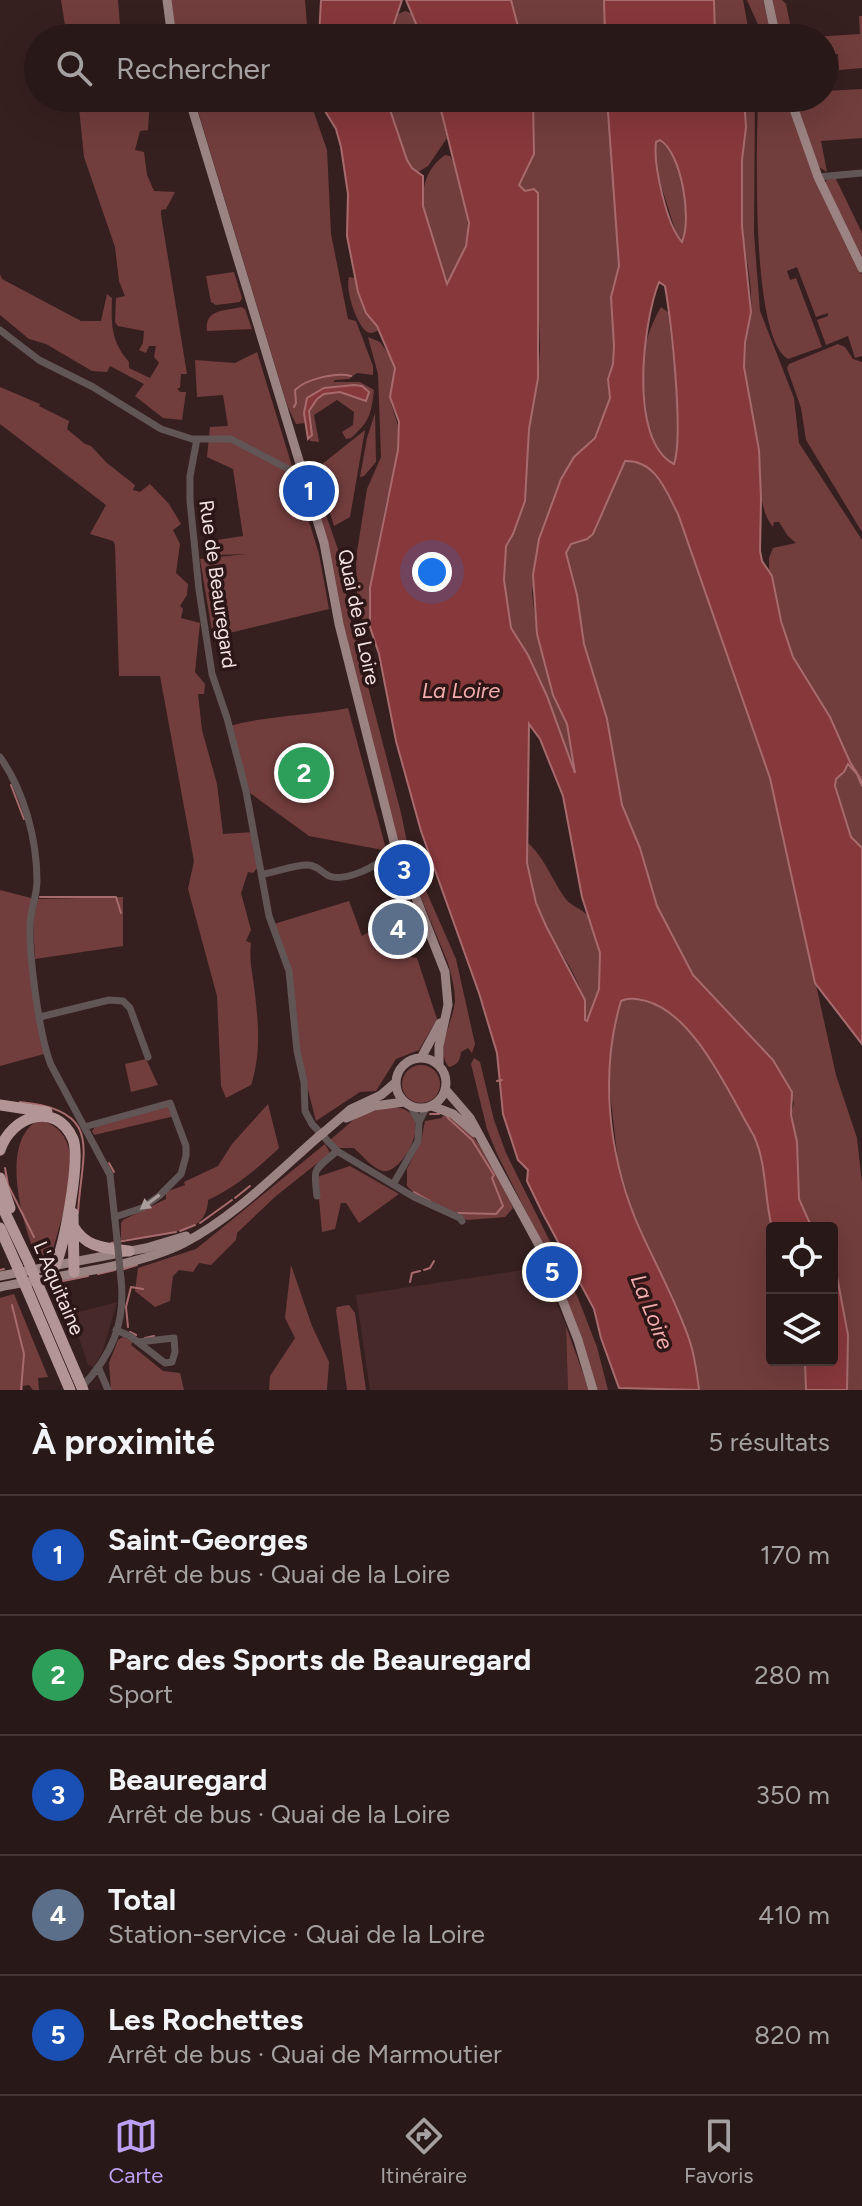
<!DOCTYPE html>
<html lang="fr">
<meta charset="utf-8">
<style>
body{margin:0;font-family:Figtree,sans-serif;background:#342524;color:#f1f3f6}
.controls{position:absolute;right:24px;bottom:24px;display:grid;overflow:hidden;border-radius:8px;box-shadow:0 8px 32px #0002}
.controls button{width:72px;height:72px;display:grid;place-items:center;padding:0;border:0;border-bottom:2px solid #443736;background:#281817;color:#f1f3f6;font:40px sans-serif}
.you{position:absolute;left:432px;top:572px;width:28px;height:28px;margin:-20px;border:6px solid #fff;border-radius:50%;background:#1a73e8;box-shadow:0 0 0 12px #1a73e833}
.badge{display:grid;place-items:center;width:52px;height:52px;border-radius:50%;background:#bca0f2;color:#fff;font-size:26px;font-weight:700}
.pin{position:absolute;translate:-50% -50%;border:4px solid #fff;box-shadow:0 2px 8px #0006}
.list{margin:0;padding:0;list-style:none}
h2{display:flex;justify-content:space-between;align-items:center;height:104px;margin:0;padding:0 32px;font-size:34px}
h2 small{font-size:26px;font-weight:400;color:#a5a0a1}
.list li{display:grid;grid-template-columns:52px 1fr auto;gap:24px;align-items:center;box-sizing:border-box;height:120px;padding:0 32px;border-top:2px solid #443736}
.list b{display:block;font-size:30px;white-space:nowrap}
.list p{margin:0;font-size:26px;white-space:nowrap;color:#a5a0a1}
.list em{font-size:26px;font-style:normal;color:#a5a0a1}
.icon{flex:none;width:44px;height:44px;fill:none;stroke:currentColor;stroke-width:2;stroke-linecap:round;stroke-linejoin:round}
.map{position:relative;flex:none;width:862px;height:1390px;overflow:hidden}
.search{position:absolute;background:#281817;box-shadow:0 8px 32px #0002;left:24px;right:24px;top:24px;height:88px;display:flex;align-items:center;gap:20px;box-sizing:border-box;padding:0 28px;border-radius:44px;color:#a5a0a1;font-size:30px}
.sheet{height:704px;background:#281817}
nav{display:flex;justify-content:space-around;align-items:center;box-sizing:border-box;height:112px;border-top:2px solid #443736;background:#281817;font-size:22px;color:#a5a0a1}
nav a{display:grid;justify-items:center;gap:4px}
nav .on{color:#bca0f2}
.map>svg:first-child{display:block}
.built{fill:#462928}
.green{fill:#723d3d}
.water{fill:#87383b;stroke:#a76b6d;stroke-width:2;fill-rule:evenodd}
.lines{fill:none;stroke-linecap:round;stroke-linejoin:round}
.stream{stroke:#a76b6d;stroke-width:2}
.minor{stroke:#615555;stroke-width:7}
.major{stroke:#9b8382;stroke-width:9}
.highway{stroke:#b29594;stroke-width:11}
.minor-bridge{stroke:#615555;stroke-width:7}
.major-bridge{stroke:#9b8382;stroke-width:9}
.highway-bridge{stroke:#b29594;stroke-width:11}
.oneway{fill:#aa9c9b}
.labels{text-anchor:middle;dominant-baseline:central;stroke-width:7;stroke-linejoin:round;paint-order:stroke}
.street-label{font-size:20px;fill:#f2e2e1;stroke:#2c1616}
.water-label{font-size:22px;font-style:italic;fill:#f3adac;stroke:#2c1616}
</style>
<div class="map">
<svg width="862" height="1390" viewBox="0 0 862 1390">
<rect width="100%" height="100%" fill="#36201f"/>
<path class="built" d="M543,1267L566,1327L568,1390H370L356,1295Z
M117,1302L103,1350L94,1367L88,1365L71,1314Z"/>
<path class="green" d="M61,0H118L121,38H67Z
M171,0H305L308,38H176Z
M511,0H604L605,38H521Z
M714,0H743L750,38H715Z
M747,0H763L772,38H764Z
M773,0H782L786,4L793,38H779Z
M405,11L413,14L422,38H389L396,15Z
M859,16H862V68L839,70L838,54L824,55V38H797L860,34Z
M862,89V138L821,141L827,172L817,166L794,98H824V91Z
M78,98H150L148,130L140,131L135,150L144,152L147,175L154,191L175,192L166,209L161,210V215L187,374H181L180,388H177L180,392H186L182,420L163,418L135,396L144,384L110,366L107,372L92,371L46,344L29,339L0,315V274L2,279L81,321H101L107,294L112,298C111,324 111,341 129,362V368L150,378L159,363L154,357L156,346H149L146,353L139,350L143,343L144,331L118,326L115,322L116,298L125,296L119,281L115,247L84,157Z
M194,98H309L327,150L331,234L348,319L356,321L373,366V375L357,373L349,379L335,380L333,382H360L374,390C371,414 370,421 351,438L346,439L342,432L353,425L354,412L337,400L314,415L319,442L310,441L305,423L296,424L287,405Z
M386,98H438L447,138L428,166L418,172L412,168L407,160Z
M533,98H607L618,250L619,266L613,287L611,309L614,346L613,364L608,379L610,398L595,438L574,458L561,479L539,539L532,593L537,634L557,705L567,724L576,774L547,696L528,655L511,628L504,580L506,545L513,534L525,501L529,429L538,378L540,349L536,229L530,190L525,191L519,185L534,154Z
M744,98H755L754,233L760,311L794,398L799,443L862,540V781L858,775L862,786V848L851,837L835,786L836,779L844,772L846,765L851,764L830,717L793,657L781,621L769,571V558L773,548L796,543L788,536L779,522H774L773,527C756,507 762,472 758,446C755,419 745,394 744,367C744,348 749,331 751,312C753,284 745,255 742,227C739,184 746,141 744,98Z
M758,98H786L812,173L862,275V356L855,358L848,336L826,345L817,320L828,316V313L816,317L797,267L787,271L790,280L796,278L822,347L788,359C750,337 757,144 758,98Z
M660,140C682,154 692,220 682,242L676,233L655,166L656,142Z
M445,155L450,156L455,165C469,222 478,230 447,285L423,206C422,185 427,168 445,155Z
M835,177L862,233V260L825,183L827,179Z
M234,272L242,298L240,302L216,305L211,302L206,276Z
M349,277L356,278L366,313L379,330C374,332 371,335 366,331C356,323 345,290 349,277Z
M241,307L245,309L252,329L207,331C204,309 225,311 241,307Z
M661,307L668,312C672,349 684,431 674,464C664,459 657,453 652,442C647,429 640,360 644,348C648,335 654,318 661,307Z
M368,337L380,342L392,359L395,368L391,403L399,429L396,463L386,503L370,588V627L363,623L357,594L356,558L367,489L381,457L378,374Z
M838,344L845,347L853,359L862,362V532L806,440L801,408L787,368L789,364Z
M257,352L319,554L329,609L213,637L200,559L246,554L218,555L217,540L243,536L233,469L207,457L210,427L228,426L223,395L197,397L195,360L235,363Z
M0,387L40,404L39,406L69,421L67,429L85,444L91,446L107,463L135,485L133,490L140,492L150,484L169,504L181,524L173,530L180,544L176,573L188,584L187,595L180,606L183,609L181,618L200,623L195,672L205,684L204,694H198L202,730L217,784L223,834L254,832L257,868L253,873L248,872L241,893L251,930L246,941L251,943C249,959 252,970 254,986C258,1019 262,1052 251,1085L226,1098L221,1086L217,996L188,889L194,861L160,676H119L115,545L113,541L90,534L106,505L0,424Z
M375,413L376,462L364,476L360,477L367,438Z
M365,430L350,517L334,526L320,481L321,465Z
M631,460C661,472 664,487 678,514L770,778L836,1075L857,1138L862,1183V1390H847L848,1335L832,1250V1228H812L799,1199L797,1142L791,1115L794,1103L773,1060L693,975L657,906L640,848L622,805L607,719L584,644L577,595L566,553L571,544L593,534L625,461Z
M317,479L326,515L341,558L349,614L401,813L409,852L456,959L475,1044L472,1053L468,1048L461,1052C460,1061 457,1065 449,1067C434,1050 454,1021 455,1000C455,987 451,975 448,963L398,842L340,614L313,480Z
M348,708L386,849L383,850L309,836L250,793L230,726C268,715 309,716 348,708Z
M526,841C545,858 551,878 565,898C571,906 578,907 585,913C589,916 591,925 593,930C604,959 603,993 588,1021H585C589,987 560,955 546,925C533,898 527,871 526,841Z
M0,890L35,899L29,919L44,1054L0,1066Z
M123,897V946L35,959L33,922L38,899Z
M349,901L362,936L372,930L388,953L417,958L437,1019L419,1050L396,1059L376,1091L360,1092L316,1121L300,1059L288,962L274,924Z
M627,998C642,1001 656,1003 669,1011C700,1030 734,1103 754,1136C767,1165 764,1197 772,1228V1360H805L806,1390H699L688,1335L634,1216L618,1162L608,1075L614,1031L621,1001Z
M474,1058L480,1062L494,1120L506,1153L578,1298L597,1347L608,1390H596L556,1271L497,1154L487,1129L471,1064Z
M146,1059L158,1085L131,1092L125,1064Z
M402 1084a19 19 0 1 1 38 0a19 19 0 1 1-38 0Z
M268,1104L279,1148C257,1169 236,1187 208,1200C208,1208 205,1217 198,1223C183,1234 140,1237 121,1240V1223L123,1220L166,1199V1192L185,1185L184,1182L218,1166L232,1144Z
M167,1107H170L175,1116L94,1135L92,1131L97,1125Z
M388,1107C443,1105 402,1176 383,1171C373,1169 362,1155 354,1148H338L330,1140L358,1116Z
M445,1114C478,1129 499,1176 513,1208L505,1217L467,1220L416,1195L407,1186V1169L421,1141L425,1121L441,1118Z
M39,1120C97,1134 60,1217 51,1258L45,1261L37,1259C20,1218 0,1140 39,1120Z
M325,1144L330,1153L276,1196L237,1233L236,1240L211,1265L199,1263L193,1272L179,1270L173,1276L170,1301L155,1307L135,1291L138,1268L196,1249Z
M350,1166L399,1194L359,1223L346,1203H341L335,1229L322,1232L317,1177Z
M291,1265L312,1326L329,1362L327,1390H269L270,1376L295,1338L285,1318Z
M14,1294L48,1377L38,1378L39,1390H33L29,1385L23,1386V1390H0V1298Z
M349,1305L355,1313L366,1390H347L336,1310L337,1307Z
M562,1315L589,1390H568L566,1327Z
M123,1337L133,1341L131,1345L163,1371L180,1373L184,1390H111L109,1363L118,1340Z"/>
<path class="water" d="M321,0H402L389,38H319Z
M406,0H511L521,38H422Z
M604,0H714L715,38H605Z
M325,98H386L407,160L412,168L423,176V206L447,284L466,246L469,223L438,98H533L534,154L519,185L525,191L534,189L538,193V378L529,429L525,501L513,534L506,546L504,580L511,628L528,655L547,696L575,773L567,724L553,695L537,634L533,575L539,539L561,479L574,457L595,438L610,398L608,379L613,364L614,346L611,297L619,266L607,98H744L746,127L742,160V226L751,312L745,343L744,367L759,450L761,499L760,551L762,561L772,576L781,621L793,657L830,717L850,762L862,781V786L857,774L848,764L844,772L836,779L835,786L851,837L862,848V1044L815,983L770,778L678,514C666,491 656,460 625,461L593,534L587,539L571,544L566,553L577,595L584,644L607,719L622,805L640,848L657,906L693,975L773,1060L792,1092L791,1115L797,1142L799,1199L812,1228H772C764,1197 767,1165 754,1136C729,1094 695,1014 646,1001C637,999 629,997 621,1001C600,1071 608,1150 635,1218C652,1259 676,1299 690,1342C695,1357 697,1374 699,1390L619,1388L601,1338L594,1309L542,1212L527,1181L528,1170L518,1160L503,1114L497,1053L479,993L421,831L396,741L379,654L370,627V588L398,450L399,422L390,397L395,368L377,326L366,313L358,292L347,236L348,194L341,147L336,129L325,111ZM660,140C682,153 692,220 682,242C667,226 653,165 656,142ZM659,282L665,286C671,321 684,434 674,464C628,441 643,322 659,282ZM529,724L540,739L563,796L582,897L600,953L599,989L587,1021L585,1020V1000L546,926L536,903L527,863Z
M354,385L362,386L369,392L366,401L340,392L324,394L317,399L309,411L312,435L308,439L304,413L307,398L324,388Z
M832,1250L848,1335L847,1390H806L805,1360H832Z"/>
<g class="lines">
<path class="stream" d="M294,407L296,403L295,390C306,379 336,372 351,376
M11,785L24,819
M40,897H116L121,913
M497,1081L502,1080
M20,1102C106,1110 81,1153 78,1213
M430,1114H439
M447,1117L472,1140L494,1175L492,1178L503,1206L496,1214
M109,1163L114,1172
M5,1168L8,1185L34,1237
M414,1192L430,1201
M235,1198L250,1186
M458,1213L496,1214
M200,1223L232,1200
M180,1231L195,1225
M111,1243L176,1232
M124,1269L137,1265
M0,1270L4,1269
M424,1270L430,1268L434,1261
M98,1274L115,1270
M58,1282L88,1276
M410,1282L412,1273L420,1271
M12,1305L24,1354L21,1390
M128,1327L126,1307L131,1287L143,1289
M130,1332L136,1335
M145,1338L154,1336"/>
<path class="minor" d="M818,177L862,173
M0,330L39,360L93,387L161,429L192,439H231L292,471L303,469
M197,439L190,476V501L199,590L212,674L227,718L246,791L269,916L289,971L297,1051L304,1082L305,1111L312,1124L337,1151
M0,757C24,791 37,839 37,881C37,895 31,909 30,924C29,956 39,1035 51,1065L110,1175L117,1239
M263,874C277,872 293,865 307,865C317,865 321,872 329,876C344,882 379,867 386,854L397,852
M40,1017L109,1000L123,1001L130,1008L148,1057
M411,1107L419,1122
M84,1127L170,1103L186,1146V1156L181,1174L159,1196L142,1208L115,1217
M394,1183L418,1141L419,1122L426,1108
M317,1196C313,1166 314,1171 337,1151L414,1197L460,1218L462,1221
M116,1330L130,1336L165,1363L172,1362L175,1352L174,1338L138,1342
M99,1369L108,1390
M81,1388C111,1356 126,1324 121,1279"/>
<path class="major" d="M167,0L172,38
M768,0L776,38
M189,98L324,543L339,624L394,842L445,972L448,1005L439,1046V1065
M790,98L818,177L862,268
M396 1083a25 25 0 1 1 50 0a25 25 0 1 1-50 0Z
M421,1058L440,1023
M445,1089L470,1118L546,1258L578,1340L593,1390
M432,1106L453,1114L475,1133
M346,1118L374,1106L404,1102
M323,1133L351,1109L381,1095L395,1083
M0,1276L146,1248L186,1236
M0,1287C54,1276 137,1267 184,1243C234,1217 276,1174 318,1137"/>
<path class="highway" d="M0,1105L47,1112
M0,1150C11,1116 56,1100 73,1139C81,1160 64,1246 55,1266
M0,1178L10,1208
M0,1202L29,1263
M73,1213L74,1272
M72,1224C85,1248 104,1248 129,1251
M0,1228L17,1266
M38,1285L77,1376
M26,1287L70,1390"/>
<path class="minor-bridge" d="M117,1239L121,1279"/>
<path class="major-bridge" d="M318,1137L323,1133"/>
<path class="highway-bridge" d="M29,1263L38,1285
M17,1266L26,1287
M77,1376L83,1390"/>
</g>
<defs><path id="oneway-solid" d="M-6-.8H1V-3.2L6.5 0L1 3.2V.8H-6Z" transform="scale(2)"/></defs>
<use class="oneway" href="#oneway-solid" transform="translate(150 1202) rotate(143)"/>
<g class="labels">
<g class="street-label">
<text transform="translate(218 584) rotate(82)">Rue de Beauregard</text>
<text transform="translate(359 617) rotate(78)">Quai de la Loire</text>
<text transform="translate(59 1288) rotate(67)">L'Aquitaine</text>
</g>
<g class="water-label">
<text x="461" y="690">La Loire</text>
<text transform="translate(652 1312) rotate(68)">La Loire</text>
</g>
</g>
</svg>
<div class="controls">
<button><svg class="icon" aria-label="locate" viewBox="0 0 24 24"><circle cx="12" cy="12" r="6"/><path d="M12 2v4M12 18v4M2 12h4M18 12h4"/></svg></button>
<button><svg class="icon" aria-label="layers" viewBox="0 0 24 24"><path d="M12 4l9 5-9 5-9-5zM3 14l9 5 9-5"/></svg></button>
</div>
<div class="you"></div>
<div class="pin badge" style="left:309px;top:491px;background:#1a4fb4">1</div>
<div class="pin badge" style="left:304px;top:773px;background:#2e9e5b">2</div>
<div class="pin badge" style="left:404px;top:870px;background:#1a4fb4">3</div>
<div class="pin badge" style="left:398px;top:929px;background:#5c6f8a">4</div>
<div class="pin badge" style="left:552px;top:1272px;background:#1a4fb4">5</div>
<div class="search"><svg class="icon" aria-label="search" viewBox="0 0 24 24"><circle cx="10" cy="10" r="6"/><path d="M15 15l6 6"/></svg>Rechercher</div>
</div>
<section class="sheet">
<h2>À proximité<small>5 résultats</small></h2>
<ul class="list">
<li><span class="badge" style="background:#1a4fb4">1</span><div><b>Saint-Georges</b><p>Arrêt de bus · Quai de la Loire</p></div><em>170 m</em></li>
<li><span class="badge" style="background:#2e9e5b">2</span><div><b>Parc des Sports de Beauregard</b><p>Sport</p></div><em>280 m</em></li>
<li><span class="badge" style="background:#1a4fb4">3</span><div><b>Beauregard</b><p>Arrêt de bus · Quai de la Loire</p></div><em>350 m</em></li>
<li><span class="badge" style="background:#5c6f8a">4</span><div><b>Total</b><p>Station-service · Quai de la Loire</p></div><em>410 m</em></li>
<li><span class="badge" style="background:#1a4fb4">5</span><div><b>Les Rochettes</b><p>Arrêt de bus · Quai de Marmoutier</p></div><em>820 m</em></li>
</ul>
</section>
<nav>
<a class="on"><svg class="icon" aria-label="map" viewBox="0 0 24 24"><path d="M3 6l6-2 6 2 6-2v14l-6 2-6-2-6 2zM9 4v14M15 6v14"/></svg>Carte</a>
<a><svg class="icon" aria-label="directions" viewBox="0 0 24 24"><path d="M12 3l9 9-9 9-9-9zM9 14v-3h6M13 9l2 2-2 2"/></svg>Itinéraire</a>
<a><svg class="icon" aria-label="saved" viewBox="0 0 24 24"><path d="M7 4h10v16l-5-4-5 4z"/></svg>Favoris</a>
</nav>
